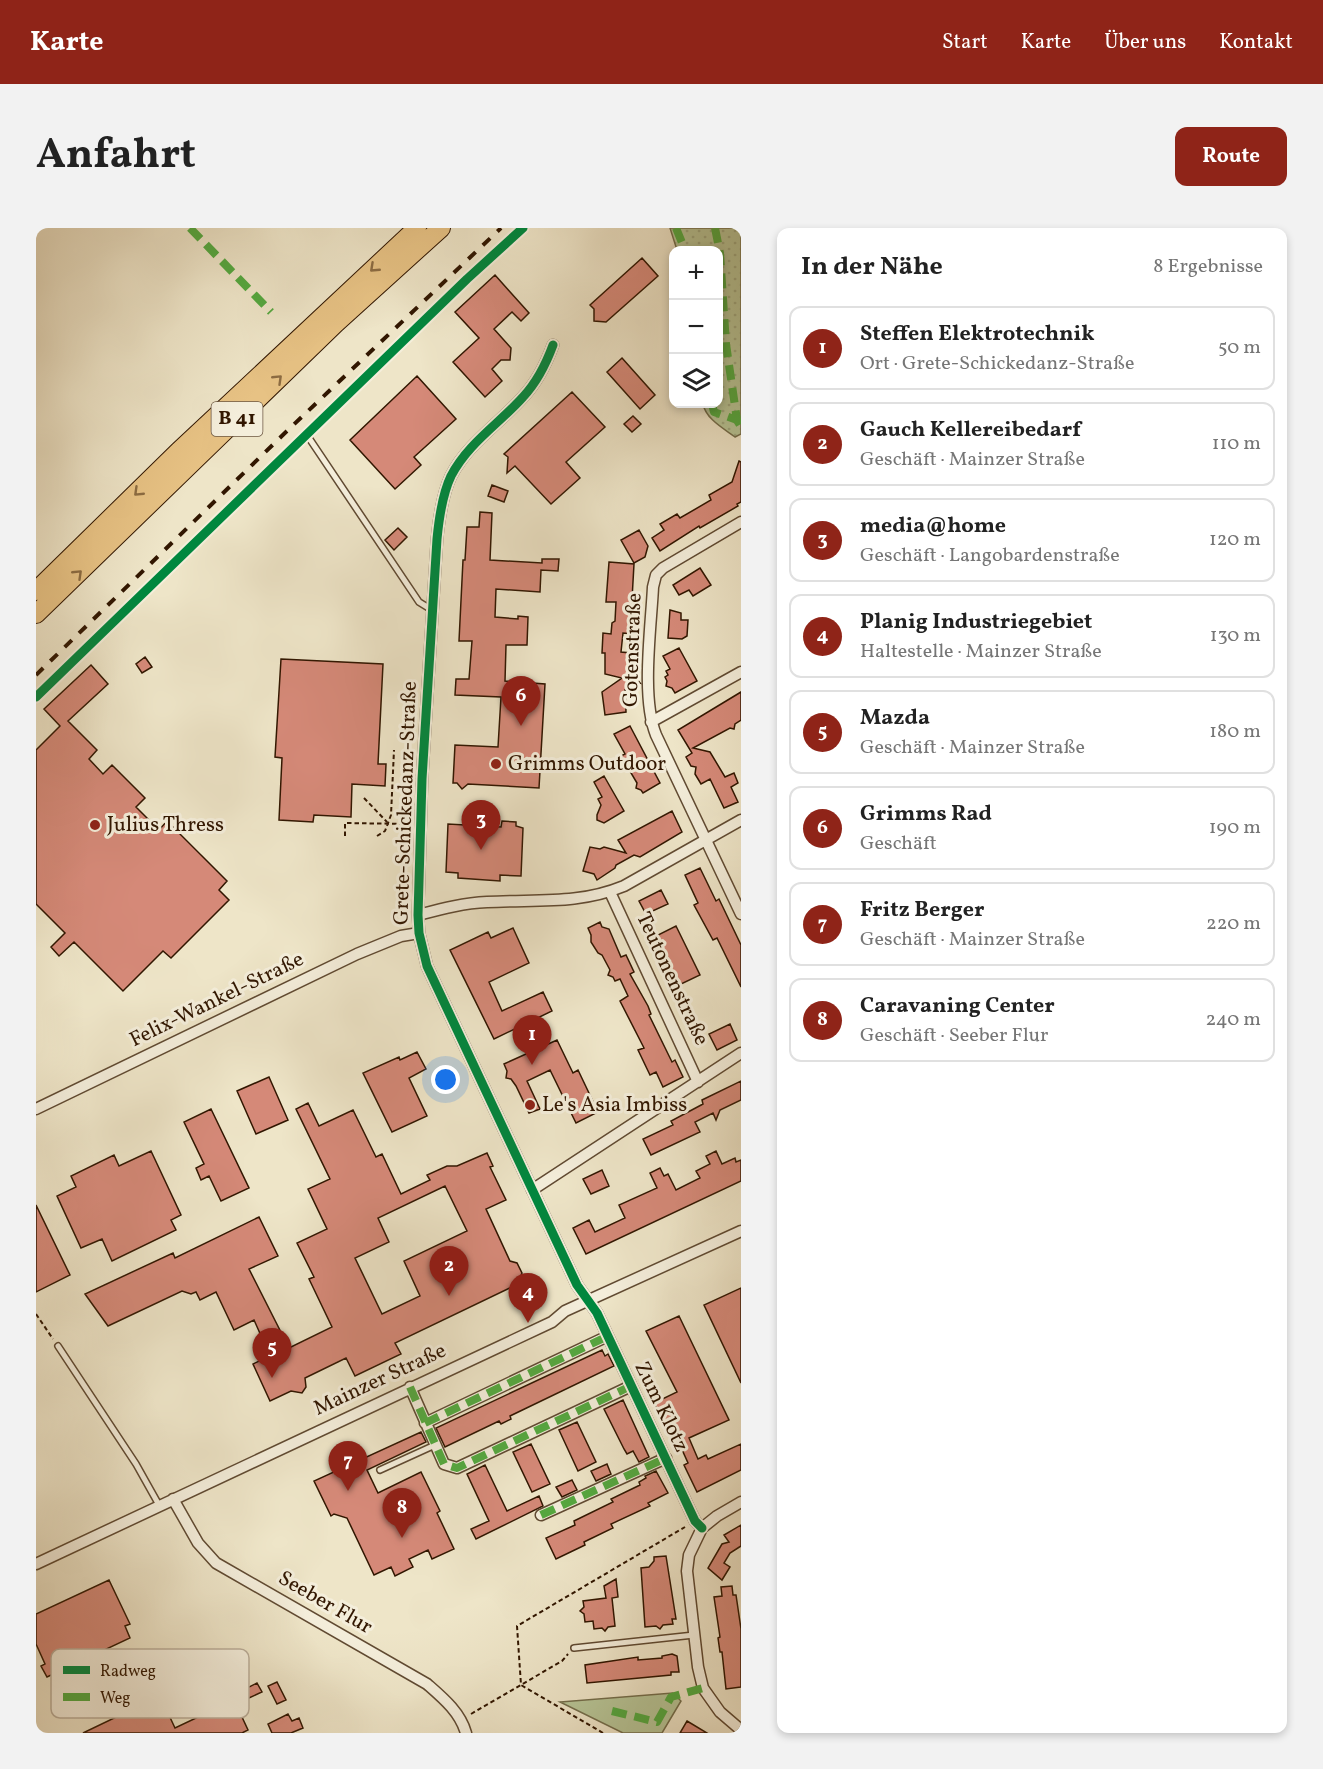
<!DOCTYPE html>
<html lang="de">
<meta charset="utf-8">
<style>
body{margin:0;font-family:Vollkorn,serif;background:#f2f2f2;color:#222}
.controls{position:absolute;right:18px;top:18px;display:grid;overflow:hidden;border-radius:12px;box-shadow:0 3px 9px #0003}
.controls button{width:54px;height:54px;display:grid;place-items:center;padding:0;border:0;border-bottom:2px solid #e0e0e0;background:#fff;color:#222;font:30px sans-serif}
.you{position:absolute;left:410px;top:852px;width:21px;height:21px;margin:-15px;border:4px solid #fff;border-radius:50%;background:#1a73e8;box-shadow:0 0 0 9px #1a73e833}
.badge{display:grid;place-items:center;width:39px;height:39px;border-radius:50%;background:#8f2418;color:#fff;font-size:20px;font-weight:700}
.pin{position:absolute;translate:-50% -50px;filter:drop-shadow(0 2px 3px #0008)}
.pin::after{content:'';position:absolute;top:32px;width:21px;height:18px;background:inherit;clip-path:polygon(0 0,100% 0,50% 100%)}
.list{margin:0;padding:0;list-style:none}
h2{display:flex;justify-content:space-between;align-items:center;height:78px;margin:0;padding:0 24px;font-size:26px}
h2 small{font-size:20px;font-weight:400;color:#767676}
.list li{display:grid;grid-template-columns:39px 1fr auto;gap:18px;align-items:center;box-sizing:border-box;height:84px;margin:0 12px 12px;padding:0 12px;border:2px solid #e0e0e0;border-radius:12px}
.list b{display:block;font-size:22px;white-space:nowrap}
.list p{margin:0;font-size:20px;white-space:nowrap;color:#767676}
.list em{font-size:20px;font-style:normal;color:#767676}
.icon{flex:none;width:33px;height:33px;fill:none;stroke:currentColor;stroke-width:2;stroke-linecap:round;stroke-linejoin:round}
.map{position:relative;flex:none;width:705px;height:1505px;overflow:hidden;border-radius:12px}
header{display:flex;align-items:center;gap:36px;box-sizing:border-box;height:84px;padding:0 30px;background:#8f2418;color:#fff}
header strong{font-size:28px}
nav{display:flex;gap:33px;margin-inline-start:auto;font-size:21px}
.intro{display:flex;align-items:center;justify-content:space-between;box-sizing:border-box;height:144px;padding:0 36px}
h1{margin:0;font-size:42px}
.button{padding:15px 27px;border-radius:12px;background:#8f2418;color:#fff;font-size:21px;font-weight:700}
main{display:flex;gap:36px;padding:0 36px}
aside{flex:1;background:#fff;border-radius:12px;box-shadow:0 3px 9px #0003}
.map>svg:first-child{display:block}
.grass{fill:url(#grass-dots);stroke:#746e4c;stroke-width:1.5}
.park{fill:#b7c597;stroke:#746e4c;stroke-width:1.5}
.building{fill:#d58978;stroke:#311600;stroke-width:1.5;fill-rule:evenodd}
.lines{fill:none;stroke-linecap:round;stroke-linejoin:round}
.lane-casing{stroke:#604a32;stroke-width:8}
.street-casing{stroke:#604a32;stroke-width:13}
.highway-casing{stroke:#311600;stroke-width:20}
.path{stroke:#311600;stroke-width:2;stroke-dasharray:4.5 3;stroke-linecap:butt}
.lane{stroke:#f4eedb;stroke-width:5}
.street{stroke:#f4eedb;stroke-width:10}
.highway{stroke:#e7c284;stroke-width:18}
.rail{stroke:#311600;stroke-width:4;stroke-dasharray:10 10;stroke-linecap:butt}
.quiet{stroke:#54a940;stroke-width:8;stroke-dasharray:15 8;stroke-linecap:butt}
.cycleway-casing{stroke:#f4eedb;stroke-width:13}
.cycleway{stroke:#00873e;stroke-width:9}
.oneway{stroke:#8c6c42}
.poi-dot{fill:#8f2418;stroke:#f4eedb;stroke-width:2}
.labels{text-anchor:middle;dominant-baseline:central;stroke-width:6;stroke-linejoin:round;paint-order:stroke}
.shield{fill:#f4eedb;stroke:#6c5742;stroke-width:1.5}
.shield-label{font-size:20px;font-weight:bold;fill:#311600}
.street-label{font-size:21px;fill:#311600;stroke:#f4eedb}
.poi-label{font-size:21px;fill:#311600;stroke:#f4eedb;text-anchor:start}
.key{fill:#f4eedb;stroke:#baad99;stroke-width:1.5}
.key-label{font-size:16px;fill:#311600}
</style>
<header>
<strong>Karte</strong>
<nav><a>Start</a><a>Karte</a><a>Über uns</a><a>Kontakt</a></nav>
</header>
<div class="intro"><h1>Anfahrt</h1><a class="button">Route</a></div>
<main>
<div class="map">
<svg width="705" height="1505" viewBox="0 0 705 1505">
<defs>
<pattern id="grass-dots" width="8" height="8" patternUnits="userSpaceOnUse" patternTransform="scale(1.5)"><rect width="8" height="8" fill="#b7c597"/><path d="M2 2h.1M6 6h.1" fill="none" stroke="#9ea880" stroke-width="1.8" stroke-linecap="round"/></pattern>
</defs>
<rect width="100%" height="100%" fill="#eee5c8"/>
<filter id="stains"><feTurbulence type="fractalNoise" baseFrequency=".00333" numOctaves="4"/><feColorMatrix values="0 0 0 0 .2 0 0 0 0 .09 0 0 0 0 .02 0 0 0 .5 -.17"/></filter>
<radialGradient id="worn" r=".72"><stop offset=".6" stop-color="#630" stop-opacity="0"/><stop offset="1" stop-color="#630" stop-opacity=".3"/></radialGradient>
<path class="grass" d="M634,0H705V206L699,209C687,200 670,191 667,176H682V22H641Z"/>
<path class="park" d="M637,1465L645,1473L626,1505H587L524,1474Z"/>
<path class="building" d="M606,30L622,48L570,94L558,93V81L554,77Z
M459,47L493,85L485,93L476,84L458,101L475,120L474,132H465L456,141L466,153L449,169L417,134L443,110L419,84Z
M586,130L619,167L604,181L571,144Z
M381,148L420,191L378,229L385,237L359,261L314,212Z
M536,164L569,199L530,234L544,250L515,276L479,238L471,245L472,229L468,226Z
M597,188L605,196L596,204L588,196Z
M703,233L705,234V274L701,276L702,278L664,300L663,298L624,323L616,310L628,302L624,296L641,286L644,290L675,272L673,267L696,254Z
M456,257L472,263L468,274L452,268Z
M444,284L456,285L454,332L506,335V331H523L522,343L505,342L504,364L460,361L459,389L482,391V388L492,389L491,417H470L469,453L509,456L503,560L432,556L426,561L421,555H417L419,517L462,519L465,469L419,467L420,451H433L436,413H423L427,332H429L431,299H443Z
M362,300L371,309L358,322L349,312Z
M603,302L612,318L609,329L598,335L585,312Z
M573,334L598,336L595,389H599L598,406L587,405L585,424L595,425L594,443L604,455L595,452V462H589L590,484L569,487L566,464L586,450L569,446V425H566L567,405L575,406L576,395L579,393L580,374H570Z
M664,340L675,357L657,368L653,362L643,367L637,357Z
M634,382L645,385V392H652L651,408L646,411L632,410Z
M643,420L661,453L639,465L636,460L630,458L631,453L629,449L632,447L630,443L634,441L627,428Z
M109,429L116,439L106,445L100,436Z
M245,431L347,436L342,536H350L349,558L316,556L315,589L278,587L277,594L243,592L246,530L239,529Z
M55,437L72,456L32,493L61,522L53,531L67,546L76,537L109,570L100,579L123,602L131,593L191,653L183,662L193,672L135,730L127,723L87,763L38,714L23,728L15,719L29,705L0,676V522L24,498L8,481Z
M705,464V492L699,496L698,501L694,500L657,520L674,524L689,549L698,545L702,555L695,559L702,574L688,580L674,551L665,556L659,546L660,539L655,538L650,529L656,525L642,502Z
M594,498L624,555L607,565L605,562L600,560L601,555L585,528L589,526L578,506Z
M568,548L588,583L568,595L561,592V587L565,577L562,571L566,569L558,554Z
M636,583L646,604L604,629L598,627L580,637L579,640L561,652L558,646L547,643L554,619L564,621L568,619L590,625L582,612Z
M466,593L480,594V598L487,600L485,648L464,647V653L422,650V645L410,644L412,596L465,599Z
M664,640L680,673L683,671L705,717V759L681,710L677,712L658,677L662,675L649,647Z
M625,662L632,676L610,686L603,673Z
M564,694L566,699L573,701L585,729L590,727L598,744L594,746L612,778L615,786L613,787L636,834L639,832L647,849L627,859L620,844L614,847L602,822L608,820L584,773L592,768L584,751L579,753L577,749L572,747L574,742L566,727L562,725L555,714V707L552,700Z
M640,698L664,747L643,757L620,708Z
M477,700L493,735L453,754L466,783L507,764L516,783L458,811L414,722L452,704L455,710Z
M694,796L701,812L681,822L673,806Z
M521,812L537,845L542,842L562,884L540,895L514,842L491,853L504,881L493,885L480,858L475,851L470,850L471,843L468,836Z
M381,824L390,841L373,850L391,888L356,904L327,845L363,829L364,832Z
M233,849L252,892L220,906L201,863Z
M705,853V872L684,882L680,892L677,885L659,894L664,904L615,927L607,911L637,897L635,893L667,876L666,872Z
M272,875L283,898L317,882L340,929L346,926L365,966L394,952L391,947L411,938H421L451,925L457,938L454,939L470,972L450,981L474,1033L481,1035L486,1045L482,1056L359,1115L365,1126L319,1148L310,1130L269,1150L270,1159L266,1165L255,1163L234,1173L217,1136L234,1128L218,1092L198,1102L180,1064L164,1072L160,1064L155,1066L146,1063L72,1098L49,1066L137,1025L139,1030L223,989L242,1028L213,1041L253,1120L296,1099L273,1051L278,1049L261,1015L291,1001L272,961L294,951L260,881ZM409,958L431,1003L368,1033L384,1068L346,1086L319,1030L353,1014L342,990Z
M175,881L213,960L185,973L173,948L165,952L160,940L168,936L148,894Z
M115,923L145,987L135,992L140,1002L76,1033L66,1011L45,1020L21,968L40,959L35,948L78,927L83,938Z
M680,923L686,936L699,930L700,934L705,932V953L550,1026L537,1000L553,992L559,1004L589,990L583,977L621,960L614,945L624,940L628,948L632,946L640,962L664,950L660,943L674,936L670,928Z
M566,942L573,958L555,966L547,951Z
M0,977L34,1047L0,1064Z
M705,1060V1155L668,1077Z
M643,1088L693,1192L653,1210L662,1231L670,1227L672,1231L705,1216V1242L661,1264L648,1237L652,1235L643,1215L638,1217L618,1175L641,1164L610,1103Z
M566,1122L569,1128L572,1126L578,1138L474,1188L475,1191L465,1196L463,1193L409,1219L400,1200Z
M587,1172L613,1229L603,1234L597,1223L591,1226L588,1221L568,1181Z
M541,1194L560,1234L542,1243L523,1202Z
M385,1204L390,1214L331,1242L342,1265L385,1244L404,1283L401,1285L418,1321L396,1331L392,1322L373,1331L377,1339L359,1348L355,1339L338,1347L311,1290L298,1286L295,1288L278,1253Z
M495,1216L514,1256L496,1264L477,1224Z
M571,1236L575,1246L560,1253L555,1243Z
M449,1237L471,1283L503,1268L507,1278L440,1311L435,1301L453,1293L431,1246Z
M620,1243L632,1265L612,1275L614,1278L575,1296L577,1300L548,1314L549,1317L520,1331L510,1310L539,1297L538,1293L577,1274L575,1271L604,1257L603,1254L610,1250L609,1248Z
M536,1252L541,1262L526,1269L520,1259Z
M705,1297V1318L694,1325L688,1335L694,1339L686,1352L672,1340L686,1316L693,1314L688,1307Z
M630,1328L640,1391H636L637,1396L627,1397L624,1401L620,1398L609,1399L605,1340L613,1339L618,1333V1329Z
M580,1351L582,1369L576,1370L579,1398L572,1399L569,1403L566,1400L558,1401L557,1393L549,1394L548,1386L544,1383L548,1379L547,1373L570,1370L568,1358Z
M73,1352L94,1396L89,1398L94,1410L11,1449L5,1438L9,1436L0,1416V1386Z
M696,1358L697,1367H700L705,1401V1459L690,1461L686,1424H684L682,1410L684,1409L678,1369L686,1368L685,1359Z
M636,1426L641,1428L643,1444H635V1447L551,1455L549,1437L602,1429V1432L626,1430V1428Z
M241,1454L250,1472L241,1476L232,1458Z
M221,1455L226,1464L213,1470L209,1461Z
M124,1468L139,1500L198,1472L212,1502L206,1505H47Z
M252,1486L256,1493L263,1490L267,1500L255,1505H236L232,1496Z
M651,1493L671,1505H644Z"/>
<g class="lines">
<defs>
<path id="lane" d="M271,207L383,374L396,382
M22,1118L100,1236L123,1277
M344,1242L399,1217
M538,1420L658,1407"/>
<path id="street" d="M517,117C510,136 501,154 487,169C464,195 432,215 415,248C406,267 403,290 401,311L386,551L382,687L383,705L391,738L541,1057L561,1085L659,1293L666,1300
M705,294L627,340L620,347L617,359C615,400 605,470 620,507L705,686
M615,494L705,444
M574,664L662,854
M382,687C405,681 427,675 451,674C499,671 542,677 588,658L705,592
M0,881L321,726L365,708L383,705
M496,962L705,825
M374,1159L408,1236L421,1240L595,1158
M389,1195L572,1108
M137,1271L162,1315L180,1335L391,1456C407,1470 424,1484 430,1505
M705,1274L681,1288L666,1300L653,1327L651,1343L662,1439L667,1460L684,1484L705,1502
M505,1287L630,1230
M0,1336L516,1094L529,1083L705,1003"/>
<path id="highway" d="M0,363L143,223L381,0
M0,386L300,95L405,0"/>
</defs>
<use href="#lane" class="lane-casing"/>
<use href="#street" class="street-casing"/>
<use href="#highway" class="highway-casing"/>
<path class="path" d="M328,570L351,594
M309,608V595L373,596
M341,608L349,603L355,587L358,522
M0,1086L17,1111
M435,1486L526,1433L532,1426
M567,1505L485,1457L481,1398L649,1299"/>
<use href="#lane" class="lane"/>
<use href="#street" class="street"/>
<use href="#highway" class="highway"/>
<path class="rail" d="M0,447L253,201L465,0"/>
<path class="quiet" d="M154,0L235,84
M640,0L649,22
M679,0L684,25L690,116L701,192
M676,176L678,184L701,192L705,199
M374,1159L408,1236L421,1240L595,1158
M389,1195L572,1108
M505,1287L630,1230
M576,1483L621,1494L635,1469L667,1460"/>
<defs>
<path id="cycleway" d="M517,117C510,136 501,154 487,169C464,195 432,215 415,248C406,267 403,290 401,311L386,551L382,687L383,705L391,738L541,1057L561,1085L659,1293L666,1300
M0,469L431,51L487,0"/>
</defs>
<use href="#cycleway" class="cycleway-casing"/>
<use href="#cycleway" class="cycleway"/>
</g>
<defs><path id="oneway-chevron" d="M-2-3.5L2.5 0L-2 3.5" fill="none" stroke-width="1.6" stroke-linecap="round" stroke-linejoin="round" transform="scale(1.5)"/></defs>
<g class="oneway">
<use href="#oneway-chevron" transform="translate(338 40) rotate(137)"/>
<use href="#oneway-chevron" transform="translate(242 151) rotate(-44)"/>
<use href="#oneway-chevron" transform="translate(102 264) rotate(136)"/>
<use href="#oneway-chevron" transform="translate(42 346) rotate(-44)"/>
</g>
<g class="poi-dot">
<circle cx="460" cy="536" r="6"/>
<circle cx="59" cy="597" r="6"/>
<circle cx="494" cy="877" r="6"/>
</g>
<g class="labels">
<rect class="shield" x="175.5" y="174" width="51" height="34" rx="4.5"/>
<g class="shield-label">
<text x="201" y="191">B 41</text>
</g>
<g class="street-label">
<text transform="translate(597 422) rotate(-88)">Gotenstraße</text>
<text transform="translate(370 575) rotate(-88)">Grete-Schickedanz-Straße</text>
<text transform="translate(636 751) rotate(65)">Teutonenstraße</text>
<text transform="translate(181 772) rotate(-26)">Felix-Wankel-Straße</text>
<text transform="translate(344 1152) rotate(-25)">Mainzer Straße</text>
<text transform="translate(625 1179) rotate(64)">Zum Klotz</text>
<text transform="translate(289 1375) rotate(30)">Seeber Flur</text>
</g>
<g class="poi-label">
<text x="472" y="536">Grimms Outdoor</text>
<text x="71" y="597">Julius Thress</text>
<text x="506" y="877">Le's Asia Imbiss</text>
</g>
</g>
<rect x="15" y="1421" width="198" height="69" rx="9" class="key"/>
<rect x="27" y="1438" width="27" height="8" fill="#00873e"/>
<rect x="27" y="1465" width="27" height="8" fill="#54a940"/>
<g class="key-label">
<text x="64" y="1448">Radweg</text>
<text x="64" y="1475">Weg</text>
</g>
<rect width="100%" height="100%" filter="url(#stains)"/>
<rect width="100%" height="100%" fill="url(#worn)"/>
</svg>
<div class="controls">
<button>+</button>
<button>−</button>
<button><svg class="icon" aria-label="layers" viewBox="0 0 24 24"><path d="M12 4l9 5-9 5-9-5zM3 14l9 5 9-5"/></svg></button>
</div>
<div class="you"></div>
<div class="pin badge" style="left:496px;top:837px">1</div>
<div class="pin badge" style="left:413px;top:1068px">2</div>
<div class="pin badge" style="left:445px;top:622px">3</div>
<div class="pin badge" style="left:492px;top:1095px">4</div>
<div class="pin badge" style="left:236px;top:1150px">5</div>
<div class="pin badge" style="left:485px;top:498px">6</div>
<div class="pin badge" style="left:312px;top:1263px">7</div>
<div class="pin badge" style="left:366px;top:1310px">8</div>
</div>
<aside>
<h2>In der Nähe<small>8 Ergebnisse</small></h2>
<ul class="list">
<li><span class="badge">1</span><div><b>Steffen Elektrotechnik</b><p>Ort · Grete-Schickedanz-Straße</p></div><em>50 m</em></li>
<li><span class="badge">2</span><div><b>Gauch Kellereibedarf</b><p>Geschäft · Mainzer Straße</p></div><em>110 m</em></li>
<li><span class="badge">3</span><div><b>media@home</b><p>Geschäft · Langobardenstraße</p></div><em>120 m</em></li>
<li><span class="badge">4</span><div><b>Planig Industriegebiet</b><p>Haltestelle · Mainzer Straße</p></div><em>130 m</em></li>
<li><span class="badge">5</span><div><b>Mazda</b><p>Geschäft · Mainzer Straße</p></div><em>180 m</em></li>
<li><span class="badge">6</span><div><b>Grimms Rad</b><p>Geschäft</p></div><em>190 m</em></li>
<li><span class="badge">7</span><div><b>Fritz Berger</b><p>Geschäft · Mainzer Straße</p></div><em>220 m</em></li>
<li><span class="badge">8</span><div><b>Caravaning Center</b><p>Geschäft · Seeber Flur</p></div><em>240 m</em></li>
</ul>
</aside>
</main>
